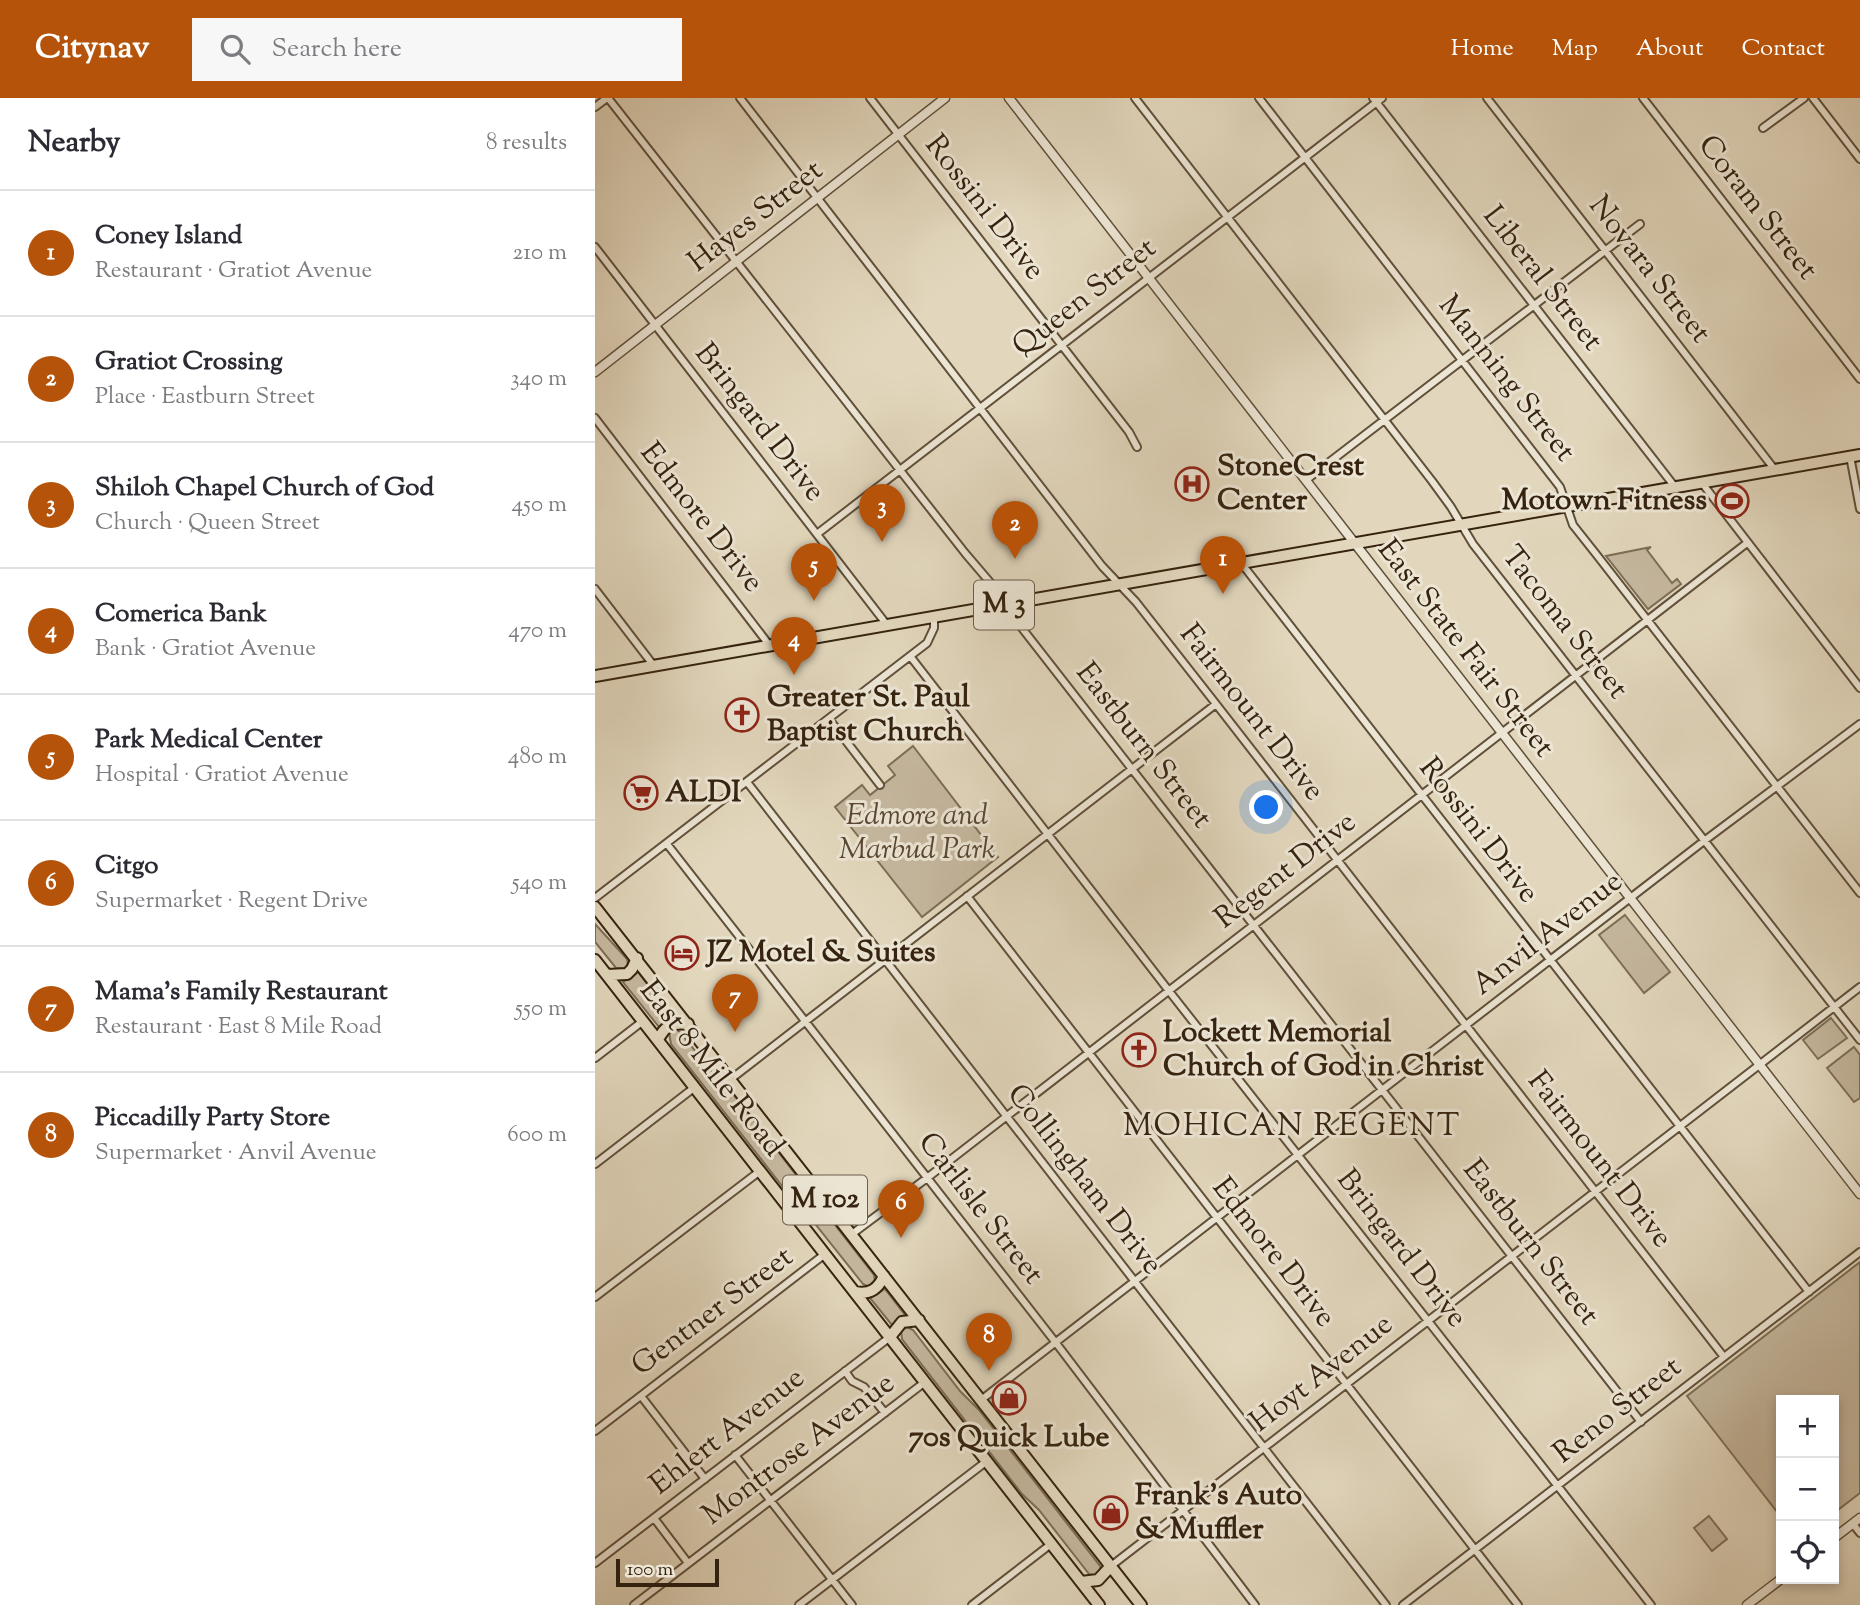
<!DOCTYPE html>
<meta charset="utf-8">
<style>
body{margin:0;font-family:"Sorts Mill Goudy",serif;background:#f7f7f7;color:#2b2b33}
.controls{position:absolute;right:21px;bottom:21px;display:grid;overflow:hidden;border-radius:0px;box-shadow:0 4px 10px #0003}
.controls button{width:63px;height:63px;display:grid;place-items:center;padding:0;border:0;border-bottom:2px solid #e1e1e2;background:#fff;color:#2b2b33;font:35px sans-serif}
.scale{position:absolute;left:21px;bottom:18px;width:103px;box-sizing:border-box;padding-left:7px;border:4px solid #35230f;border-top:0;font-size:19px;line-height:24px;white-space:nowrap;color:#35230f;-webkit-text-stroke:5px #ece5d4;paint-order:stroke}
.you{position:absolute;left:672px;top:710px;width:24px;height:24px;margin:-18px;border:5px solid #fff;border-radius:50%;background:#1a73e8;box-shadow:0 0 0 10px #1a73e833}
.badge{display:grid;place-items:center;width:46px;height:46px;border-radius:50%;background:#b45309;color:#fff;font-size:23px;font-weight:700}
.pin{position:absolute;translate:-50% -58px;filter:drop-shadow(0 2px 4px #0008)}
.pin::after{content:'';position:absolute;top:37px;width:24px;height:21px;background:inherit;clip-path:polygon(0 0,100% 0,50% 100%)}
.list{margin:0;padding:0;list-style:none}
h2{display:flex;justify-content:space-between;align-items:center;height:91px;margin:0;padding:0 28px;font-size:30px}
h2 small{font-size:23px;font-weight:400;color:#7c7c81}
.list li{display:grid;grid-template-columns:46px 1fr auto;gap:21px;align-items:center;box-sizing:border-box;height:126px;padding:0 28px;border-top:2px solid #e1e1e2}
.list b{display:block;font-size:26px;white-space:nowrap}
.list p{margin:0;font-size:23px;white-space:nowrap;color:#7c7c81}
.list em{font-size:23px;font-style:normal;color:#7c7c81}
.icon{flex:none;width:38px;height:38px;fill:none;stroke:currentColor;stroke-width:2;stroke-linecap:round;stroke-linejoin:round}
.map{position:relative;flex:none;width:1265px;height:1507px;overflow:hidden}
header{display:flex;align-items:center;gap:42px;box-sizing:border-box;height:98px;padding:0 35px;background:#b45309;color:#fff}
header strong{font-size:33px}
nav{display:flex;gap:38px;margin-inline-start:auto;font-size:24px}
.search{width:490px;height:63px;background:#f7f7f7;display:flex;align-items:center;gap:18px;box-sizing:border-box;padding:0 24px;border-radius:0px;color:#7c7c81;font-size:26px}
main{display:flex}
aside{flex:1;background:#fff}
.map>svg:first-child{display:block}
.green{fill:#c5b89f;stroke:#7d6e57;stroke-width:2}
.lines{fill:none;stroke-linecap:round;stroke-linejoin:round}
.minor-casing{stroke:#60503a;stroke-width:10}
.tertiary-casing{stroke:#60503a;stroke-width:11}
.primary-casing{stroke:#35230f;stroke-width:14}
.trunk-casing{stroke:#35230f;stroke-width:14}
.minor{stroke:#ece5d4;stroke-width:6}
.tertiary{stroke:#ece5d4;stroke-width:8}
.primary{stroke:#e2d7bd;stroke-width:10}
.trunk{stroke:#e2d7bd;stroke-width:10}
.labels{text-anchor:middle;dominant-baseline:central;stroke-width:6;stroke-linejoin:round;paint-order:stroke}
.shield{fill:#ece5d4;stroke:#6c5d4a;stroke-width:2}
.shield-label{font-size:28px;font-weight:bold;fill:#35230f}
.street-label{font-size:30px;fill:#35230f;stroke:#ece5d4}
.poi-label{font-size:30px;font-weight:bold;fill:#35230f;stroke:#ece5d4;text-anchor:start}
.park-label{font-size:30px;font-style:italic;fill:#594833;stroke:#ece5d4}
.neighbourhood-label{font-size:32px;letter-spacing:2px;fill:#35230f;stroke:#ece5d4}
</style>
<header>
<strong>Citynav</strong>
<div class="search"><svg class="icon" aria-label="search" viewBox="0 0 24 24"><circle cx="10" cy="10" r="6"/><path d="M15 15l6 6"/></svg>Search here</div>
<nav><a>Home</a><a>Map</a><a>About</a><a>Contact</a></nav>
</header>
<main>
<aside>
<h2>Nearby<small>8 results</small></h2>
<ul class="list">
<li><span class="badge">1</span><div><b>Coney Island</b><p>Restaurant · Gratiot Avenue</p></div><em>210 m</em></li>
<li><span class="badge">2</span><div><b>Gratiot Crossing</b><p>Place · Eastburn Street</p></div><em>340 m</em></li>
<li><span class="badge">3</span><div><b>Shiloh Chapel Church of God</b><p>Church · Queen Street</p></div><em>450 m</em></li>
<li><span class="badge">4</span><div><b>Comerica Bank</b><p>Bank · Gratiot Avenue</p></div><em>470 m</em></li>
<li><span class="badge">5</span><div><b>Park Medical Center</b><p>Hospital · Gratiot Avenue</p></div><em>480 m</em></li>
<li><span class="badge">6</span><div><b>Citgo</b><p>Supermarket · Regent Drive</p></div><em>540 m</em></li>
<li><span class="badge">7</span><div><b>Mama's Family Restaurant</b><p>Restaurant · East 8 Mile Road</p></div><em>550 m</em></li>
<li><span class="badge">8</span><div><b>Piccadilly Party Store</b><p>Supermarket · Anvil Avenue</p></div><em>600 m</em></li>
</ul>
</aside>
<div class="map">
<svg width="1265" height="1507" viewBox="0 0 1265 1507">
<rect width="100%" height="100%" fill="#e2d7bd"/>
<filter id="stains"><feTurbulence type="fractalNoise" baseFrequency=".00286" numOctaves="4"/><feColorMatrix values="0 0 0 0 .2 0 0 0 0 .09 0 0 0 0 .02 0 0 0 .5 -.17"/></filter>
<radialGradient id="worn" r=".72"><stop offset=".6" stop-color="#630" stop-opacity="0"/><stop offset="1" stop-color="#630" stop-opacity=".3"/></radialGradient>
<path class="green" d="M1056,449L1052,452L1077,485L1082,481L1086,486L1053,511L1011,458Z
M318,648L403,759L327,819L240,709L267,687L275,697L300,677L293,668Z
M1030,817L1075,874L1049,895L1004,837Z
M0,826L32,861L33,866L30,871L21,870L0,844Z
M43,874L78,920L64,929L28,884Z
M1236,920L1252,940L1223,961L1208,942Z
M80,931L85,934L121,979L138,996L279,1177L280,1183L274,1189L268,1186L217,1122L202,1107L76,946L74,935Z
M1259,949L1265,957V1000L1259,1004L1232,970Z
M1265,1164V1395L1239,1415V1302H1186V1419L1092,1298Z
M290,1191L310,1217L297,1227L275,1200Z
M312,1229L318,1232L365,1293L384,1312L505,1468L506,1473L501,1478L494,1476L444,1412L427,1396L307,1241L306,1233Z
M1114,1418L1132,1441L1117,1453L1099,1430Z"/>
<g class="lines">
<defs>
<path id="minor" d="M13,0L370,455L399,489L423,525L1046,1324
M145,0L507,468L541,504L621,606L1129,1259
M275,0L534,334L542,349
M540,0L837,383L856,409L878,446L1265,942
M664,0L965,389L978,427L1001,456L1265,795
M778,0L1080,389
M892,0L1180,372
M1048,0L1265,281
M1218,0L1265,61
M0,9L12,0
M1168,30L1209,0
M0,149L292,527
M0,320L175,548
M1255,358L1265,411
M711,382L1045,126
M1107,385L1265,590
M222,436L787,0
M647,466L1214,1194
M0,491L59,568
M315,558L574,893L1056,1507
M234,621L285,687
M152,684L791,1507
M72,746L461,1245L660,1507
M372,798L923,1507
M0,800L332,545L339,530V519
M0,960L48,923
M136,981L621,606
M0,1066L100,989
M257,1136L332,1080L1152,445
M0,1199L165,1073
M250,1273L257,1283L269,1289L290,1315
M46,1298L110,1381
M386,1302L1109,743L1265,626
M0,1333L230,1156
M140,1357L257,1507
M59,1420L93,1465
M1258,1426L1265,1435
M0,1465L295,1239
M516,1468L1265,889
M39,1507L330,1284
M204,1507L392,1363
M377,1507L456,1446
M808,1507L1265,1154"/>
<path id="tertiary" d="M414,0L1265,1096
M0,274L350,0
M1239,1440L1265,1420
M1152,1507L1186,1481"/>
<path id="primary" d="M0,578L1265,357"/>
<path id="trunk" d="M0,809L546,1507
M0,862L504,1507
M12,877L32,876L37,871L42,860
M63,942C70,927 78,924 93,926
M260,1194C275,1197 283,1191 289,1178
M295,1239L307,1224L324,1222
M486,1484L503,1482L516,1468"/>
</defs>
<use href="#minor" class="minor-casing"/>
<use href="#tertiary" class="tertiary-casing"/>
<use href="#primary" class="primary-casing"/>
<use href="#trunk" class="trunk-casing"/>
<use href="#minor" class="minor"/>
<use href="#tertiary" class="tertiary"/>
<use href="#primary" class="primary"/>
<use href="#trunk" class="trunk"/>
</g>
<defs>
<symbol id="hospital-ring" viewBox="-11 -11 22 22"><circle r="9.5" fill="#ece5d4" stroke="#8f2418" stroke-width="1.5"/><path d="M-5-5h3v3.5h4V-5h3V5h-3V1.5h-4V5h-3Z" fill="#8f2418"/></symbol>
<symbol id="stadium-ring" viewBox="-11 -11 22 22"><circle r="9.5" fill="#ece5d4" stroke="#8f2418" stroke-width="1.5"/><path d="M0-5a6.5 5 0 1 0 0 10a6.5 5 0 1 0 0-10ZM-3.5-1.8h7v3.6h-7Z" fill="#8f2418"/></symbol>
<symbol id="church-ring" viewBox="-11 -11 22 22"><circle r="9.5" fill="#ece5d4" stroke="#8f2418" stroke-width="1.5"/><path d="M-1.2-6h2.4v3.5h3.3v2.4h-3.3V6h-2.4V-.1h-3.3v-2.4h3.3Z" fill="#8f2418"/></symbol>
<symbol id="supermarket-ring" viewBox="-11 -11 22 22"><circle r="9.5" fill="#ece5d4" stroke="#8f2418" stroke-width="1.5"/><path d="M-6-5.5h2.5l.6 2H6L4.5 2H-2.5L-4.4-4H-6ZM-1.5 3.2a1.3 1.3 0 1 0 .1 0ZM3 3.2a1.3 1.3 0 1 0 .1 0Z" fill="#8f2418"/></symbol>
<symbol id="hotel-ring" viewBox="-11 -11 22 22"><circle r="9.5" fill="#ece5d4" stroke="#8f2418" stroke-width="1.5"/><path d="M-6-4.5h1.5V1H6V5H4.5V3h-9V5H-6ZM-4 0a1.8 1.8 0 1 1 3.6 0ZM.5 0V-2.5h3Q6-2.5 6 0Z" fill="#8f2418"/></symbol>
<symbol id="shop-ring" viewBox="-11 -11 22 22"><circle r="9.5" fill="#ece5d4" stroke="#8f2418" stroke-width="1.5"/><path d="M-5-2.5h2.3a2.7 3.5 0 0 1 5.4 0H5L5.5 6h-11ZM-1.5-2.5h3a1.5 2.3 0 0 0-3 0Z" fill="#8f2418"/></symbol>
</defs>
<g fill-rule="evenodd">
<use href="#hospital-ring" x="578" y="367" width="38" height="38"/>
<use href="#stadium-ring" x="1118" y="384" width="38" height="38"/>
<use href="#church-ring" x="128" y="598" width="38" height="38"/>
<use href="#supermarket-ring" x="27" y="676" width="38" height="38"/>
<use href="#hotel-ring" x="68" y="836" width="38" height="38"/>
<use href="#church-ring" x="525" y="933" width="38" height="38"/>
<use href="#shop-ring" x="395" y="1281" width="38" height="38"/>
<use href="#shop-ring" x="497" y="1396" width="38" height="38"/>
</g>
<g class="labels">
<g class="shield">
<rect x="379" y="482.5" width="60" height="49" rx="5"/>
<rect x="188" y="1077.5" width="84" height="49" rx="5"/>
</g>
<g class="shield-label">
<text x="409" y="507">M 3</text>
<text x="230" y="1102">M 102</text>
</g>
<g class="street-label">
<text transform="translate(389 110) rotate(52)">Rossini Drive</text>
<text transform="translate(1162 110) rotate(52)">Coram Street</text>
<text transform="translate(161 119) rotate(-38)">Hayes Street</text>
<text transform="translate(1054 172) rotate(52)">Novara Street</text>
<text transform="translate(947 181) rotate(52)">Liberal Street</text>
<text transform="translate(490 200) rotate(-38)">Queen Street</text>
<text transform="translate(911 281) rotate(52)">Manning Street</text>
<text transform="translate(164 325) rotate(52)">Bringard Drive</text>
<text transform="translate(106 420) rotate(52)">Edmore Drive</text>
<text transform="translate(969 525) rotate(52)">Tacoma Street</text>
<text transform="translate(870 551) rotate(52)">East State Fair Street</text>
<text transform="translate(656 615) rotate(52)">Fairmount Drive</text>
<text transform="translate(548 648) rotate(52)">Eastburn Street</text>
<text transform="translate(883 733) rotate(52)">Rossini Drive</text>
<text transform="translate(691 773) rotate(-38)">Regent Drive</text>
<text transform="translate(953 836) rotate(-38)">Anvil Avenue</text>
<text transform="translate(116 971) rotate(52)">East 8 Mile Road</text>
<text transform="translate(1004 1062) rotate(52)">Fairmount Drive</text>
<text transform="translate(489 1082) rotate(52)">Collingham Drive</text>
<text transform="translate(385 1111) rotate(52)">Carlisle Street</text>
<text transform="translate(935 1145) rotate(52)">Eastburn Street</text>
<text transform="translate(806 1151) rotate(52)">Bringard Drive</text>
<text transform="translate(678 1155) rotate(52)">Edmore Drive</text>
<text transform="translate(118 1214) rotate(-37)">Gentner Street</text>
<text transform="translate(727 1276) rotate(-38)">Hoyt Avenue</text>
<text transform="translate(1023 1313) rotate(-38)">Reno Street</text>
<text transform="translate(133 1334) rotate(-38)">Ehlert Avenue</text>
<text transform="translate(204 1352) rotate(-37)">Montrose Avenue</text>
</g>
<g class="poi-label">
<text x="622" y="369">StoneCrest<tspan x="622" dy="34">Center</tspan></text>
<text x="1112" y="403" text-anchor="end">Motown Fitness</text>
<text x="172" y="600">Greater St. Paul<tspan x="172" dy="34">Baptist Church</tspan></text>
<text x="70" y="695">ALDI</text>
<text x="112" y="855">JZ Motel &amp; Suites</text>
<text x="568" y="935">Lockett Memorial<tspan x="568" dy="34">Church of God in Christ</tspan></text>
<text x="414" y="1340" text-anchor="middle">70s Quick Lube</text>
<text x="540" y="1398">Frank's Auto<tspan x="540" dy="34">&amp; Muffler</tspan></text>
</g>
<g class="park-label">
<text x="322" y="718">Edmore and<tspan x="322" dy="34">Marbud Park</tspan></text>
</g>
<g class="neighbourhood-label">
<text x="697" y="1029">MOHICAN REGENT</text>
</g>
</g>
<rect width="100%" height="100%" filter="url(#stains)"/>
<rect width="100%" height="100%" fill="url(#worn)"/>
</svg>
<div class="controls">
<button>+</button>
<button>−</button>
<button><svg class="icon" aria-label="locate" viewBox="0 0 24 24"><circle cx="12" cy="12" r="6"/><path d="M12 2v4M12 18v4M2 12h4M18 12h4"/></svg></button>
</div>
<div class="scale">100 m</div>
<div class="you"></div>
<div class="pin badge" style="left:628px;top:496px">1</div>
<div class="pin badge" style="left:420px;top:461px">2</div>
<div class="pin badge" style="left:287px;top:444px">3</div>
<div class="pin badge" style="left:199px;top:577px">4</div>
<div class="pin badge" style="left:219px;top:503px">5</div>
<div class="pin badge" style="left:306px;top:1140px">6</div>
<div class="pin badge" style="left:140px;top:934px">7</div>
<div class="pin badge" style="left:394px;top:1273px">8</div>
</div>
</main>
